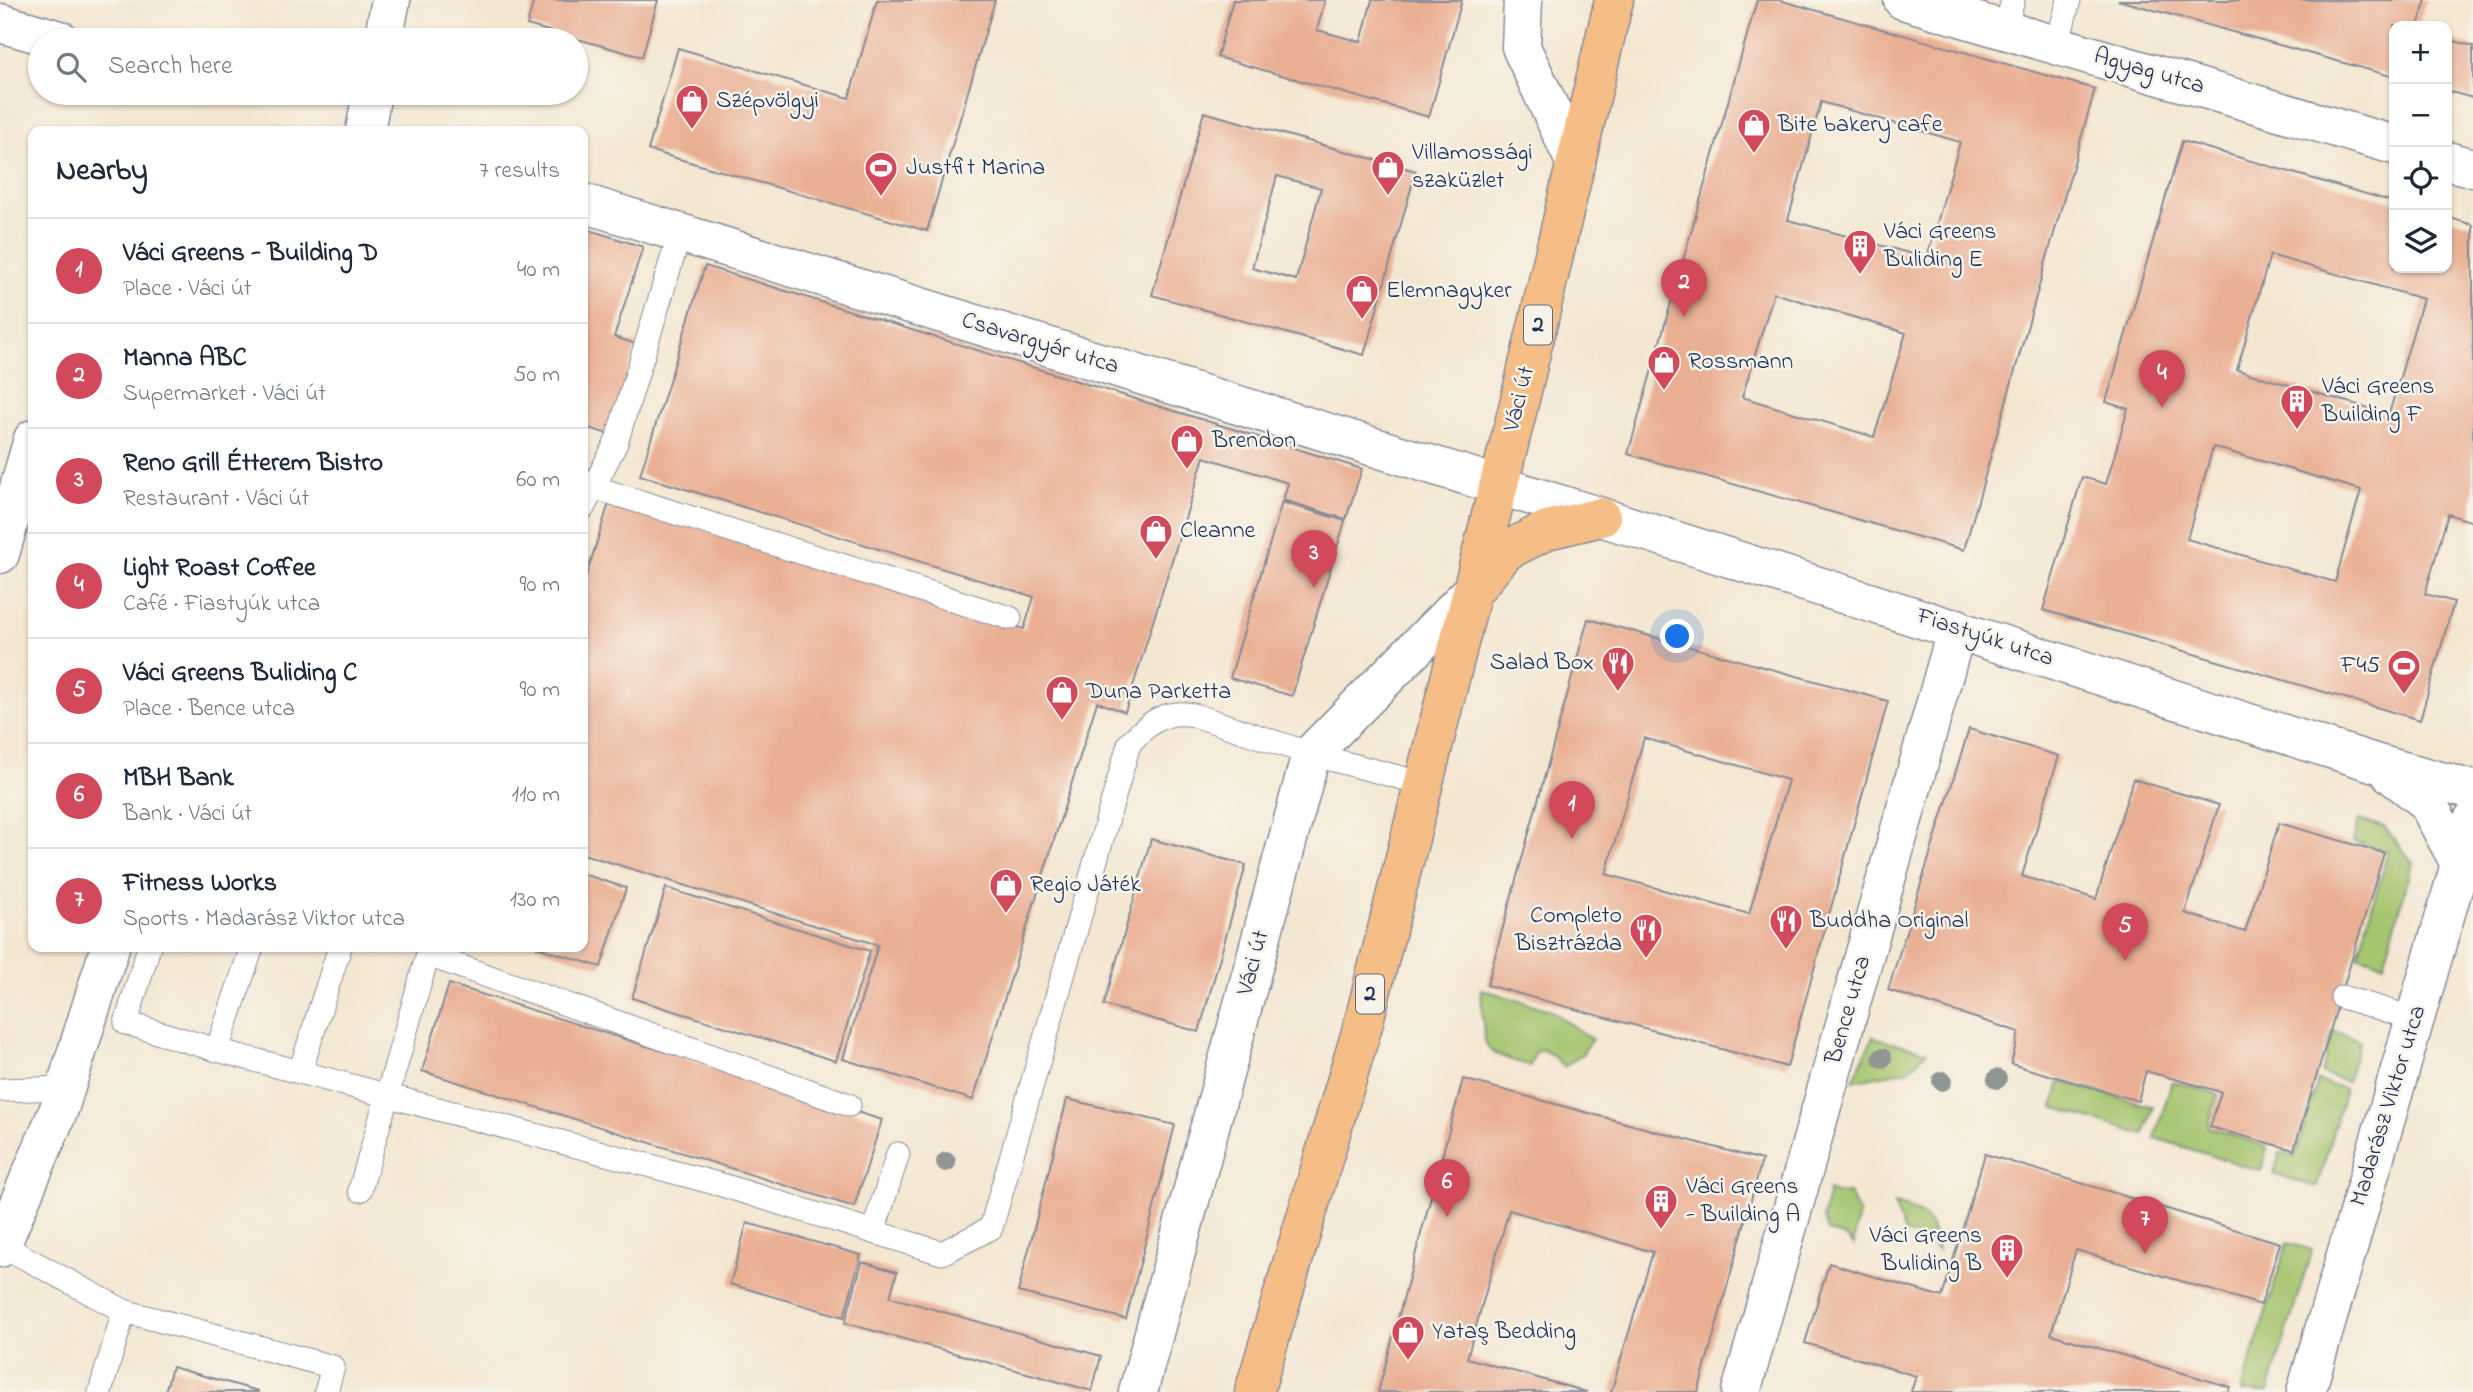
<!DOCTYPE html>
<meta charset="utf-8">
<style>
body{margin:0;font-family:"Indie Flower",sans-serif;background:#f2f2f3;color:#1f2937}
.controls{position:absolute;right:21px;top:21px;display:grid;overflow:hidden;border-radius:14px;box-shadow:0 2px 5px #0004}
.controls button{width:63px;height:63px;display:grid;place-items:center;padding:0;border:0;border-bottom:2px solid #e0e1e3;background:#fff;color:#1f2937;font:35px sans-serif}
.you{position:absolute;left:1678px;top:637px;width:24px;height:24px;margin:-18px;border:5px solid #fff;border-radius:50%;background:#1a73e8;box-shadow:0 0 0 10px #1a73e833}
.badge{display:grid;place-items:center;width:46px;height:46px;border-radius:50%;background:#d1495b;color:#fff;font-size:23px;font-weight:700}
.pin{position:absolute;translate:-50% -58px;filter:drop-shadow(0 2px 4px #0008)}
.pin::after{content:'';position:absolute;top:37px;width:24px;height:21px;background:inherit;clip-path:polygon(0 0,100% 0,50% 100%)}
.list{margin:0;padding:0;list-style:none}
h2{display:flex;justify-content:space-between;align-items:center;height:91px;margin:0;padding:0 28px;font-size:30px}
h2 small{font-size:23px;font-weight:400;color:#747a83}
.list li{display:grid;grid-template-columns:46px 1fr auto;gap:21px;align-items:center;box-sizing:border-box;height:105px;padding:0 28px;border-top:2px solid #e0e1e3}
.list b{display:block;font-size:26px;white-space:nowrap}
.list p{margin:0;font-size:23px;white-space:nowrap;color:#747a83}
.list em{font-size:23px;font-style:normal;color:#747a83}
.icon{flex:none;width:38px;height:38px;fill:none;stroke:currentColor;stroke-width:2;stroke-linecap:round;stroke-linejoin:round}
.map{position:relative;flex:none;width:2473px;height:1392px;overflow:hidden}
.search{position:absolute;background:#fff;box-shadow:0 2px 5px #0004;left:28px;top:28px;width:560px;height:77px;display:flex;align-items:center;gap:18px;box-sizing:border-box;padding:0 24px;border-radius:38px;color:#747a83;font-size:26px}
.panel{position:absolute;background:#fff;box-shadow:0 2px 5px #0004;left:28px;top:126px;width:560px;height:826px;border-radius:14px}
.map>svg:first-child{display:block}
.green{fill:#a5c56e;stroke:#607a66;stroke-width:2}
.building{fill:#eab094;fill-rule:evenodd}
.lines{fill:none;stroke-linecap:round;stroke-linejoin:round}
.service-casing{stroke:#888b98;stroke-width:25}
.minor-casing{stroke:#888b98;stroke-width:41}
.primary-casing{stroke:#888b98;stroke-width:41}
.service{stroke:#fff;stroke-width:23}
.minor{stroke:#fff;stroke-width:38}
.primary{stroke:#f6be87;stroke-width:38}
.tree{fill:#909694}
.labels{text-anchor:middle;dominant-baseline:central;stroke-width:5;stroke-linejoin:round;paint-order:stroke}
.shield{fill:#f7f3e8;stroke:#5d6a87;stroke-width:2}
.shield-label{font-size:23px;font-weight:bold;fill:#1b2f5e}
.street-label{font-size:24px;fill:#1b2f5e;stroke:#f7f3e8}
.poi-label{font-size:24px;fill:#1b2f5e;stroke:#f7f3e8;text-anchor:start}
</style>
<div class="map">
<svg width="2473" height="1392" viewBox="0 0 2473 1392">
<rect width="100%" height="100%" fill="#f7f3e8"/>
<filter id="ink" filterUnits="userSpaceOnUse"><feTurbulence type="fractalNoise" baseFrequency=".0143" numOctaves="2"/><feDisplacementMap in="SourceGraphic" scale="14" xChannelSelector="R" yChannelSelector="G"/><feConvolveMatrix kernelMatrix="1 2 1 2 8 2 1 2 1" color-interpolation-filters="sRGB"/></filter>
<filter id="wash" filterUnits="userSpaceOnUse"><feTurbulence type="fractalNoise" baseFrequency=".00686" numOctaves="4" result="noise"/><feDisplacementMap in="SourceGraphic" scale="28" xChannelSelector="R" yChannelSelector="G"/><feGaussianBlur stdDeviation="1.57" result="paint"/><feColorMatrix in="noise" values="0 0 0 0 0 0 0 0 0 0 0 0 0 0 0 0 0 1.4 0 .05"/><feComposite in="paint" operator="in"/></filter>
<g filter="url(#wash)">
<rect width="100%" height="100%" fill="#f4e7d1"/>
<path class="green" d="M2359,820L2384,827L2413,863L2384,964L2358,955L2388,852L2353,841Z
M1481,989L1550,1010L1592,1039L1582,1054L1564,1067L1553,1055L1541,1049L1535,1052L1530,1066C1514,1060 1489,1057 1484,1039Z
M2333,1031L2360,1040L2347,1082L2321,1073Z
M1873,1037L1927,1052L1908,1070L1853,1081Z
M2060,1081L2153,1107L2144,1135L2053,1107Z
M2172,1081L2218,1094L2208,1127L2267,1147L2261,1171L2155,1138Z
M2318,1081L2345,1089L2317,1187L2274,1174L2280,1153L2295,1157Z
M1829,1190L1835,1194L1849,1193C1867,1225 1854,1213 1854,1245L1846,1237L1827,1231L1823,1218Z
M1894,1204C1926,1212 1931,1218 1938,1250L1921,1238L1905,1233Z
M2287,1243L2312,1250L2268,1392H2241Z"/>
<g id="blocks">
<path class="building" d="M534,0H658L642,57L527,25Z
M877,0H995L927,231L648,150L678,48L849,98Z
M1233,0H1325L1317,30L1361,42L1372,0H1462L1429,117L1217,57Z
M1757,0H1779L2095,89L1964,550L1628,454ZM1821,102L1960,142L1927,258L1788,220ZM1774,293L1906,333L1874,437L1742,397Z
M2118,0H2426L2418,26H2394V77Z
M2447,39L2473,46V98L2447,91Z
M1204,112L1416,171L1364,355L1152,295ZM1277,176L1321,188L1296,280L1252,268Z
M2182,141L2394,202V268H2447V217L2473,225V522L2448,514L2425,594L2454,602L2420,720L2043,610L2082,477L2106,484L2128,409L2106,402ZM2270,255L2423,299L2389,414L2237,370ZM2213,447L2361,490L2335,582L2187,539Z
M583,228L643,247L614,337L636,344L608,434L586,427L583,437Z
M705,266L1362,469L1346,519L1283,500L1288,483L1204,457L1125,712L1097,702L973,1100L843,1059L878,945L583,854V586L610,500L1024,629L1034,597L640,475Z
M1282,502L1345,521L1292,696L1230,678Z
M1588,619L1888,701L1787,1067L1487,985ZM1644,738L1788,780L1749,914L1606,874Z
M1969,729L2059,756L2022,876L2096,899L2133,779L2219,805L2185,913L2245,932L2279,823L2384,853L2294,1150L2210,1127L2221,1092L2146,1071L2138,1101L2011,1064L2019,1032L1888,990Z
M1151,839L1246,865L1199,1032L1104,1005Z
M583,874L626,888L601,967L536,947H583Z
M666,888L870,951L836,1061L632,998Z
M449,984L882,1120L854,1207L422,1071Z
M1463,1079L1762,1160L1698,1392H1611L1653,1252L1509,1210L1467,1358L1587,1392H1378Z
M1067,1099L1175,1125L1126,1319L1018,1292Z
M1985,1154L2280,1243L2261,1305L2076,1250L2051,1334L2230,1387L2228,1392H1911L1916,1376L1805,1343L1829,1263L1942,1297Z
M747,1223L861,1255L844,1317L730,1284Z
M862,1262L897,1272L890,1297L1101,1356L1092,1391L845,1323Z
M172,1367L258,1391V1392H165Z"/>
</g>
</g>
<g filter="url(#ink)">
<use href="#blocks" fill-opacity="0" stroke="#888b98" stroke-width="2"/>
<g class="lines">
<defs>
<path id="service" d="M2005,30L2013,0
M2057,45L2069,0
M593,487L1010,618
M583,508L616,443L680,233
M149,947L126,1023L217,1050L722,1185L942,1253L991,1228L1129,744C1148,723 1165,709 1194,715L1311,754L1421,783
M428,955L849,1105
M2342,997L2416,1019
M217,1050L252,947
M300,1072L340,947
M0,1090L65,1088
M360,1190L430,947
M873,1232L898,1154
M3,1246L124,1311L333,1367L326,1392
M100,1392L124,1311"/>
<path id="minor" d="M1523,0L1521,47L1576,164
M1903,0L2394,145
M0,23L60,40
M383,40L391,0
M365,131L372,93
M2447,161L2473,168
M583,203L1601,517L2378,764L2473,790
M0,554L33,439
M2391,774L2427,802L2459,862
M0,1248L59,1109L110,947
M1138,1392L1311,754L1471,592
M1741,1392L1957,628
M2306,1392L2473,820"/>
<path id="primary" d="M1475,588L1506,551L1547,530L1601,517
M1254,1392L1363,1025L1517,412L1614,0"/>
</defs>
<use href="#service" class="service-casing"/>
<use href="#minor" class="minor-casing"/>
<use href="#primary" class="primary-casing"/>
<use href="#service" class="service"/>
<use href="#minor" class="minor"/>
<use href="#primary" class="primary"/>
</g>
<g class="tree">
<circle cx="1882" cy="1058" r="10"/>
<circle cx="1997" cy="1079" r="10"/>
<circle cx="1942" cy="1081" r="10"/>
<circle cx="946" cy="1162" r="10"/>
</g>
</g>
<defs>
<symbol id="shop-pin" viewBox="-11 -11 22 30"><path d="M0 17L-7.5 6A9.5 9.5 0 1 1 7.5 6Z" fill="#d1495b" stroke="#f7f3e8"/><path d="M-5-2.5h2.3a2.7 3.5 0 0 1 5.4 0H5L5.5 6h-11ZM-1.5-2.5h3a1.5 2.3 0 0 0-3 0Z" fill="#fff"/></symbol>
<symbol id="stadium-pin" viewBox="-11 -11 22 30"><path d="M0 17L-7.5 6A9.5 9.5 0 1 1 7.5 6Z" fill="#d1495b" stroke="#f7f3e8"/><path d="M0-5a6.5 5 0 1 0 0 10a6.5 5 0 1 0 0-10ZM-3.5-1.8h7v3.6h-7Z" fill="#fff"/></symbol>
<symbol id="building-pin" viewBox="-11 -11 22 30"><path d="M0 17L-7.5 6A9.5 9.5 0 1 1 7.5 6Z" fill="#d1495b" stroke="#f7f3e8"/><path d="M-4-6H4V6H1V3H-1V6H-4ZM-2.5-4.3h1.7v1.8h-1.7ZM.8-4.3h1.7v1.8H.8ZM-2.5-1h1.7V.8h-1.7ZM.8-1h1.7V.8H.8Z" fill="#fff"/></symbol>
<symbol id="restaurant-pin" viewBox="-11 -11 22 30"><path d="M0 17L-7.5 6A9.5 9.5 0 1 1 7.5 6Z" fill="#d1495b" stroke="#f7f3e8"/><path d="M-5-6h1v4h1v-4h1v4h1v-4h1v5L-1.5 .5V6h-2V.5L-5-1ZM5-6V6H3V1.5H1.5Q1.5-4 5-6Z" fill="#fff"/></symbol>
</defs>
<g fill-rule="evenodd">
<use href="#shop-pin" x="673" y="82" width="38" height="52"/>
<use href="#shop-pin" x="1735" y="106" width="38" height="52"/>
<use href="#shop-pin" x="1369" y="148" width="38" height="52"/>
<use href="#stadium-pin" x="862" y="149" width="38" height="52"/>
<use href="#building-pin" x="1841" y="227" width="38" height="52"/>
<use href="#shop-pin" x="1343" y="272" width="38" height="52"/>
<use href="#shop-pin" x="1645" y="343" width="38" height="52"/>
<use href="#building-pin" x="2278" y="382" width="38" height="52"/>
<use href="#shop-pin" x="1168" y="422" width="38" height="52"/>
<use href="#shop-pin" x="1137" y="512" width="38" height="52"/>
<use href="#restaurant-pin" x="1599" y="644" width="38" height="52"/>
<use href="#stadium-pin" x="2385" y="647" width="38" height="52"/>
<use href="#shop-pin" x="1043" y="673" width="38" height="52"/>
<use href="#shop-pin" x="987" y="866" width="38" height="52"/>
<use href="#restaurant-pin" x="1767" y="902" width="38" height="52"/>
<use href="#restaurant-pin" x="1627" y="911" width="38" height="52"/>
<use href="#building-pin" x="1642" y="1182" width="38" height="52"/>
<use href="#building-pin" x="1988" y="1231" width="38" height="52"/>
<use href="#shop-pin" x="1389" y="1313" width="38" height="52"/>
</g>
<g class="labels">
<g class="shield">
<rect x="1524" y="305.5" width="28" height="39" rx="5"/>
<rect x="1356" y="974.5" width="28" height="39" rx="5"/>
</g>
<g class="shield-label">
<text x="1538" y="325">2</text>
<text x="1370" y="994">2</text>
</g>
<g class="street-label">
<text transform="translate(2149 72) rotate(16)">Agyag utca</text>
<text transform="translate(1040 344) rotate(17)">Csavargyár utca</text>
<text transform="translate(1520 399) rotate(-76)">Váci út</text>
<text transform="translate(1985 638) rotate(18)">Fiastyúk utca</text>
<text transform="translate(1254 963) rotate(-75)">Váci út</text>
<text transform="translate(1849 1010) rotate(-74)">Bence utca</text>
<text transform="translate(2389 1106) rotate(-73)">Madarász Viktor utca</text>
</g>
<g class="poi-label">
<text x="716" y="101">Szépvölgyi</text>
<text x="1778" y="125">Bite bakery cafe</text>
<text x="1412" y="153">Villamossági<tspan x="1412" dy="28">szaküzlet</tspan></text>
<text x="906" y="168">Justfit Marina</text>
<text x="1884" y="232">Váci Greens<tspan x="1884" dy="28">Buliding E</tspan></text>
<text x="1386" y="291">Elemnagyker</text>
<text x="1688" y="362">Rossmann</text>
<text x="2322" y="387">Váci Greens<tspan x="2322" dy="28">Building F</tspan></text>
<text x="1212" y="441">Brendon</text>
<text x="1180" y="531">Cleanne</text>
<text x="1594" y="663" text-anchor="end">Salad Box</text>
<text x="2380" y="666" text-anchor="end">F45</text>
<text x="1086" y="692">Duna Parketta</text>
<text x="1030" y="885">Regio Játék</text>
<text x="1622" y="916" text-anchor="end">Completo<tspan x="1622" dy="28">Bisztrázda</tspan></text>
<text x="1810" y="921">Buddha Original</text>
<text x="1686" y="1187">Váci Greens<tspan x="1686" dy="28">- Building A</tspan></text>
<text x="1982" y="1236" text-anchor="end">Váci Greens<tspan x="1982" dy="28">Buliding B</tspan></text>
<text x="1432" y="1332">Yataş Bedding</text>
</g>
</g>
</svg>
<div class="controls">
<button>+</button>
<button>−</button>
<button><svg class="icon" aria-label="locate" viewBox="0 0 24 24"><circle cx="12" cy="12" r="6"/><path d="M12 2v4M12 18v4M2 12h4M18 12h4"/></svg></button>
<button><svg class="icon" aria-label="layers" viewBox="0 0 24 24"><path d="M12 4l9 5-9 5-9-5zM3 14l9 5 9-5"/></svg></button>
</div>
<div class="you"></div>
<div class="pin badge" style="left:1572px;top:839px">1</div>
<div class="pin badge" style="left:1684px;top:317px">2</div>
<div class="pin badge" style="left:1314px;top:588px">3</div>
<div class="pin badge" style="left:2162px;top:408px">4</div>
<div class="pin badge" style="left:2125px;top:961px">5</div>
<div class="pin badge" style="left:1447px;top:1217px">6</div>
<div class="pin badge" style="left:2145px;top:1254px">7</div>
<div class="search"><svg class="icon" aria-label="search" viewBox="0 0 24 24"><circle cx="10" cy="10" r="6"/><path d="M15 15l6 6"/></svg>Search here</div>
<section class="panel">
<h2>Nearby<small>7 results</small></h2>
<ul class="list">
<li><span class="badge">1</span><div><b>Váci Greens - Building D</b><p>Place · Váci út</p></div><em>40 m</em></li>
<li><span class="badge">2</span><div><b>Manna ABC</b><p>Supermarket · Váci út</p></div><em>50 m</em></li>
<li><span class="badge">3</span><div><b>Reno Grill Étterem Bistro</b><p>Restaurant · Váci út</p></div><em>60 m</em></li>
<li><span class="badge">4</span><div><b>Light Roast Coffee</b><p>Café · Fiastyúk utca</p></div><em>90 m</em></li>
<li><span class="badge">5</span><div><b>Váci Greens Buliding C</b><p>Place · Bence utca</p></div><em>90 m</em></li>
<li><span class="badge">6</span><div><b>MBH Bank</b><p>Bank · Váci út</p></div><em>110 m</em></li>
<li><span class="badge">7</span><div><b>Fitness Works</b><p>Sports · Madarász Viktor utca</p></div><em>130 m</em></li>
</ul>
</section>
</div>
